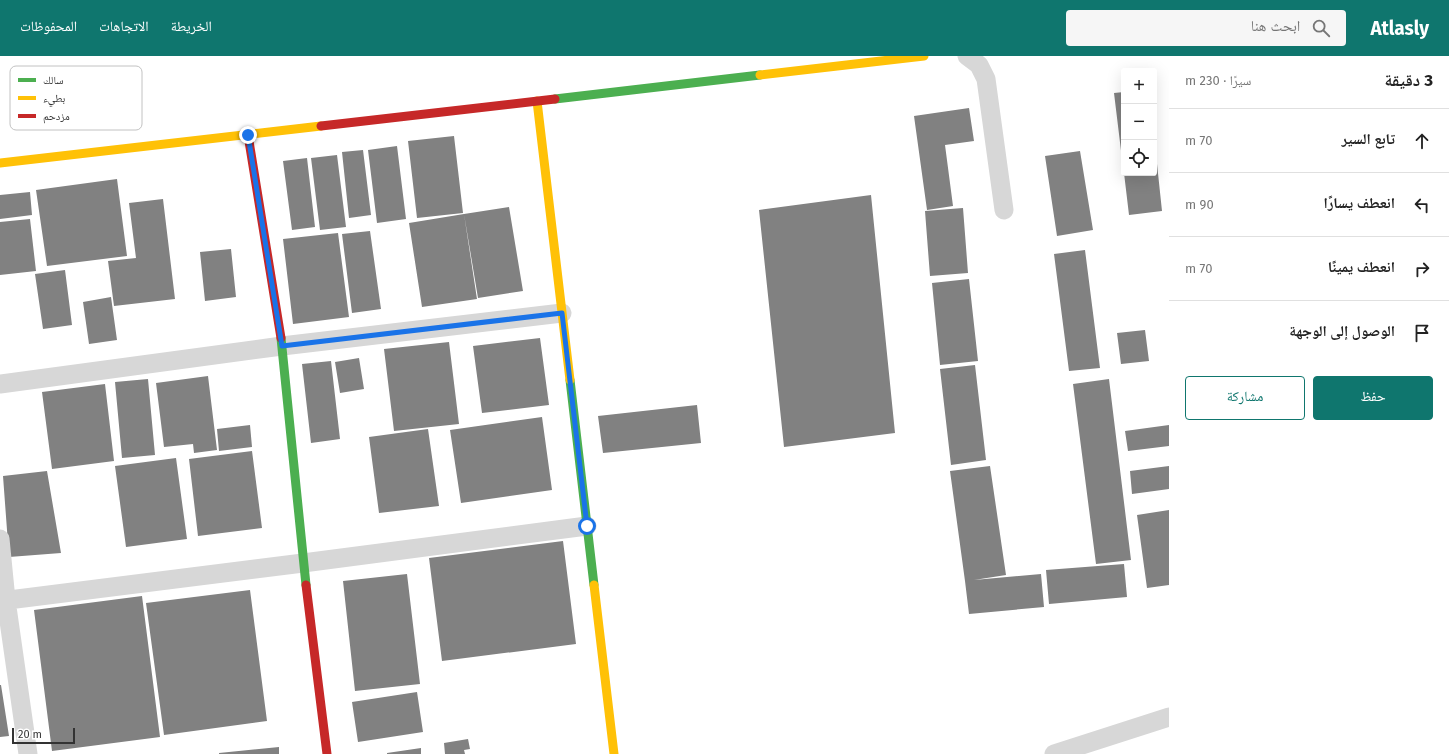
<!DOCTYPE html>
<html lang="ar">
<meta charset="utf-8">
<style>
body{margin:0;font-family:"Fira Sans","Noto Naskh Arabic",sans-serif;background:#f6f6f6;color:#222;direction:rtl}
.controls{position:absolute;right:12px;top:12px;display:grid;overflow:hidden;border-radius:4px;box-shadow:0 4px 16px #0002}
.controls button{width:36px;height:36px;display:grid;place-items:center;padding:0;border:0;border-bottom:1px solid #e0e0e0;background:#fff;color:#222;font:20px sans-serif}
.scale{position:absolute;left:12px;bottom:10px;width:63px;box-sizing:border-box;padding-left:4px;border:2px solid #333;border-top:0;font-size:11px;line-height:14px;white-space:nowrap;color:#333;-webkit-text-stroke:3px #fff;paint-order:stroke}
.stop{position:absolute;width:12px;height:12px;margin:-9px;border:3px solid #1a73e8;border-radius:50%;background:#fff}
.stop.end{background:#1a73e8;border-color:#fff;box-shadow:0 1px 4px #0008}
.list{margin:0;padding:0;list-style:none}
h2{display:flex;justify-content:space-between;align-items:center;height:52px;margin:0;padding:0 16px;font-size:17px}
h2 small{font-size:13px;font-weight:400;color:#767676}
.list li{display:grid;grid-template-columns:26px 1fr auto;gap:12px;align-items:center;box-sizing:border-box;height:64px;padding:0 16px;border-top:1px solid #e0e0e0}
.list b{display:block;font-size:15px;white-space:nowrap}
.list em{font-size:13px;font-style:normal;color:#767676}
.actions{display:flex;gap:8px;padding:12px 16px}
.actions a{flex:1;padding:9px 0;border:1px solid #0f766e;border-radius:4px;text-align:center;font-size:14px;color:#0f766e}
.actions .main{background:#0f766e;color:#fff}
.icon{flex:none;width:22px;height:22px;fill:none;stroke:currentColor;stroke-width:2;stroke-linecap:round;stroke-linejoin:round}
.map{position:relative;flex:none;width:1169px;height:698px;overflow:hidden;direction:ltr}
header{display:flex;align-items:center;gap:24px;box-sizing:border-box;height:56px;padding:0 20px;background:#0f766e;color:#fff}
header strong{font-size:19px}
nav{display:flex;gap:22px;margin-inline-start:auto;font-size:14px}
.search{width:280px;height:36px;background:#f6f6f6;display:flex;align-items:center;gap:10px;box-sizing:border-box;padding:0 14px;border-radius:4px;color:#767676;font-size:15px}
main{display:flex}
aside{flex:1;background:#fff}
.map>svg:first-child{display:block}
.building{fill:#818181}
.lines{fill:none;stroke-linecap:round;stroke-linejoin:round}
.street{stroke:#d7d7d7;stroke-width:19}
.fast{stroke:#4caf50;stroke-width:9}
.slow{stroke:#ffc107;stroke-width:9}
.jam{stroke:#c62828;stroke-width:9}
.route{stroke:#1a73e8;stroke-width:5}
.key{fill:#fff;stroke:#c2c2c2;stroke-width:1}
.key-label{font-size:11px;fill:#333}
</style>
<header>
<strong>Atlasly</strong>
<div class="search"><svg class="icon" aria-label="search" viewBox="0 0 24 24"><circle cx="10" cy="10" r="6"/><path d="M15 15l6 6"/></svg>ابحث هنا</div>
<nav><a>الخريطة</a><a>الاتجاهات</a><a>المحفوظات</a></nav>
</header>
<main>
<aside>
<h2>3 دقيقة<small>سيرًا · 230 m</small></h2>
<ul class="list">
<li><svg class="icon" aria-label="ahead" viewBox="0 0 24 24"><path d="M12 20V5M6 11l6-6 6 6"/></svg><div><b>تابع السير</b></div><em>70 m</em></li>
<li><svg class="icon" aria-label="left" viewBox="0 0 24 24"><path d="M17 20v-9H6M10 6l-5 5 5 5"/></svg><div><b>انعطف يسارًا</b></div><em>90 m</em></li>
<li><svg class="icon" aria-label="right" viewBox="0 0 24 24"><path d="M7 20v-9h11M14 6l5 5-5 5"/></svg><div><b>انعطف يمينًا</b></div><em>70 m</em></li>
<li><svg class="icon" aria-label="arrive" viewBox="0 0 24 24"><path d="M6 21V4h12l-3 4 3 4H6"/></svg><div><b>الوصول إلى الوجهة</b></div></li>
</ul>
<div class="actions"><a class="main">حفظ</a><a>مشاركة</a></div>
</aside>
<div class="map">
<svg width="1169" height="698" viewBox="0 0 1169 698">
<rect width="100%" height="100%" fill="#fff"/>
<path class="building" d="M1124,36V111H1123L1114,37Z
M969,52L974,85L945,89L953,150L927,154L914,60Z
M454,80L463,157L417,162L408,85Z
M1155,89L1162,155L1129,159L1124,117H1154Z
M397,90L406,163L377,167L368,94Z
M363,94L371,159L349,162L342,96Z
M1080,95L1093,174L1057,180L1045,100Z
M337,99L346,171L320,174L311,102Z
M307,102L315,171L292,174L283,105Z
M117,123L127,200L47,210L36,134Z
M30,136L32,159L0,163V139Z
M871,139L895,377L784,391L759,154Z
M163,143L175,243L114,250L108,205L136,202L129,147Z
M509,151L523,235L478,242L464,158Z
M963,152L968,217L930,220L925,155Z
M464,158L477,243L422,251L409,167Z
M30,163L36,215L0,219V166Z
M370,175L381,253L352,257L342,178Z
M338,177L349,261L293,268L283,183Z
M231,193L236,241L205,245L200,196Z
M1085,194L1100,312L1069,315L1054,198Z
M65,214L72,269L43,273L35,218Z
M969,223L978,305L940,309L932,227Z
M111,241L117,284L89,288L83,246Z
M1145,274L1149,305L1121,308L1117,277Z
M540,282L549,349L482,357L473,290Z
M449,286L459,368L394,375L384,293Z
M359,302L364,333L340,337L335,306Z
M331,305L340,383L311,387L302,308Z
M975,309L986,404L951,409L940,313Z
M208,320L217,394L194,397L193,388L164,391L156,327Z
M148,323L155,399L122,402L115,326Z
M1109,323L1131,504L1096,508L1073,328Z
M105,328L114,405L52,413L42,336Z
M697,349L701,387L603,397L598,360Z
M542,361L552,434L461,447L450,374Z
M250,369L252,391L219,395L217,373Z
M1169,369V390L1128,395L1125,375Z
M428,373L439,450L379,457L369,381Z
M252,395L262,472L198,480L189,403Z
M176,402L187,483L126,491L115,410Z
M990,410L1006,519L974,524L1041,518L1044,551L969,558L965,525L950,415Z
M1169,410V433L1132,438L1130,415Z
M47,415L61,497L9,501L3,420Z
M1169,454V529L1147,532L1137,459Z
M563,485L576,588L442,605L429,502Z
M1124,508L1127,541L1049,548L1046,514Z
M407,518L420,628L355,635L343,525Z
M250,534L267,665L164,679L146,547Z
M142,540L160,681L52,695L34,554Z
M0,629H1L9,680L0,681Z
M417,636L423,676L358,686L352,646Z
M468,683L470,693L464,694L465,698H445L444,687Z
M279,691V698H219V697Z
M421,692V698H387V697Z"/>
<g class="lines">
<path class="street" d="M967,0L979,9L986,23L1004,154
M0,328L282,290L562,257
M0,483L6,544L28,698
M0,545L303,507L587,470
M1054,698L1169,661"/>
<path class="fast" d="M555,43L760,19
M281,282L306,529
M570,324L594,529"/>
<path class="slow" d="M760,19L924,0
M537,45L570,324
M0,107L321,70
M594,529L614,698"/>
<path class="jam" d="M321,70L555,43
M248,79L281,282
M306,529L327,698"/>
</g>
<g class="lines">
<path class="route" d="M248,79L282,290L562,257L587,470"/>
</g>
<rect x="10" y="10" width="132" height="64" rx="6" class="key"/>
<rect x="18" y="22" width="18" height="4" fill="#4caf50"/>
<rect x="18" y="40" width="18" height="4" fill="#ffc107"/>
<rect x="18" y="58" width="18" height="4" fill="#c62828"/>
<g class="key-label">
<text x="43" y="28">سالك</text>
<text x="43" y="46">بطيء</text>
<text x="43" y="64">مزدحم</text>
</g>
</svg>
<div class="controls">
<button>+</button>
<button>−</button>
<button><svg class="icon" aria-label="locate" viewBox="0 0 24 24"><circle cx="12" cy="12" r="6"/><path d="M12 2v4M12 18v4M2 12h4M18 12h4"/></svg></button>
</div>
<div class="scale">20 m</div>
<div class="stop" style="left:587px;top:470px"></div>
<div class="stop end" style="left:248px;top:79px"></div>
</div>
</main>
